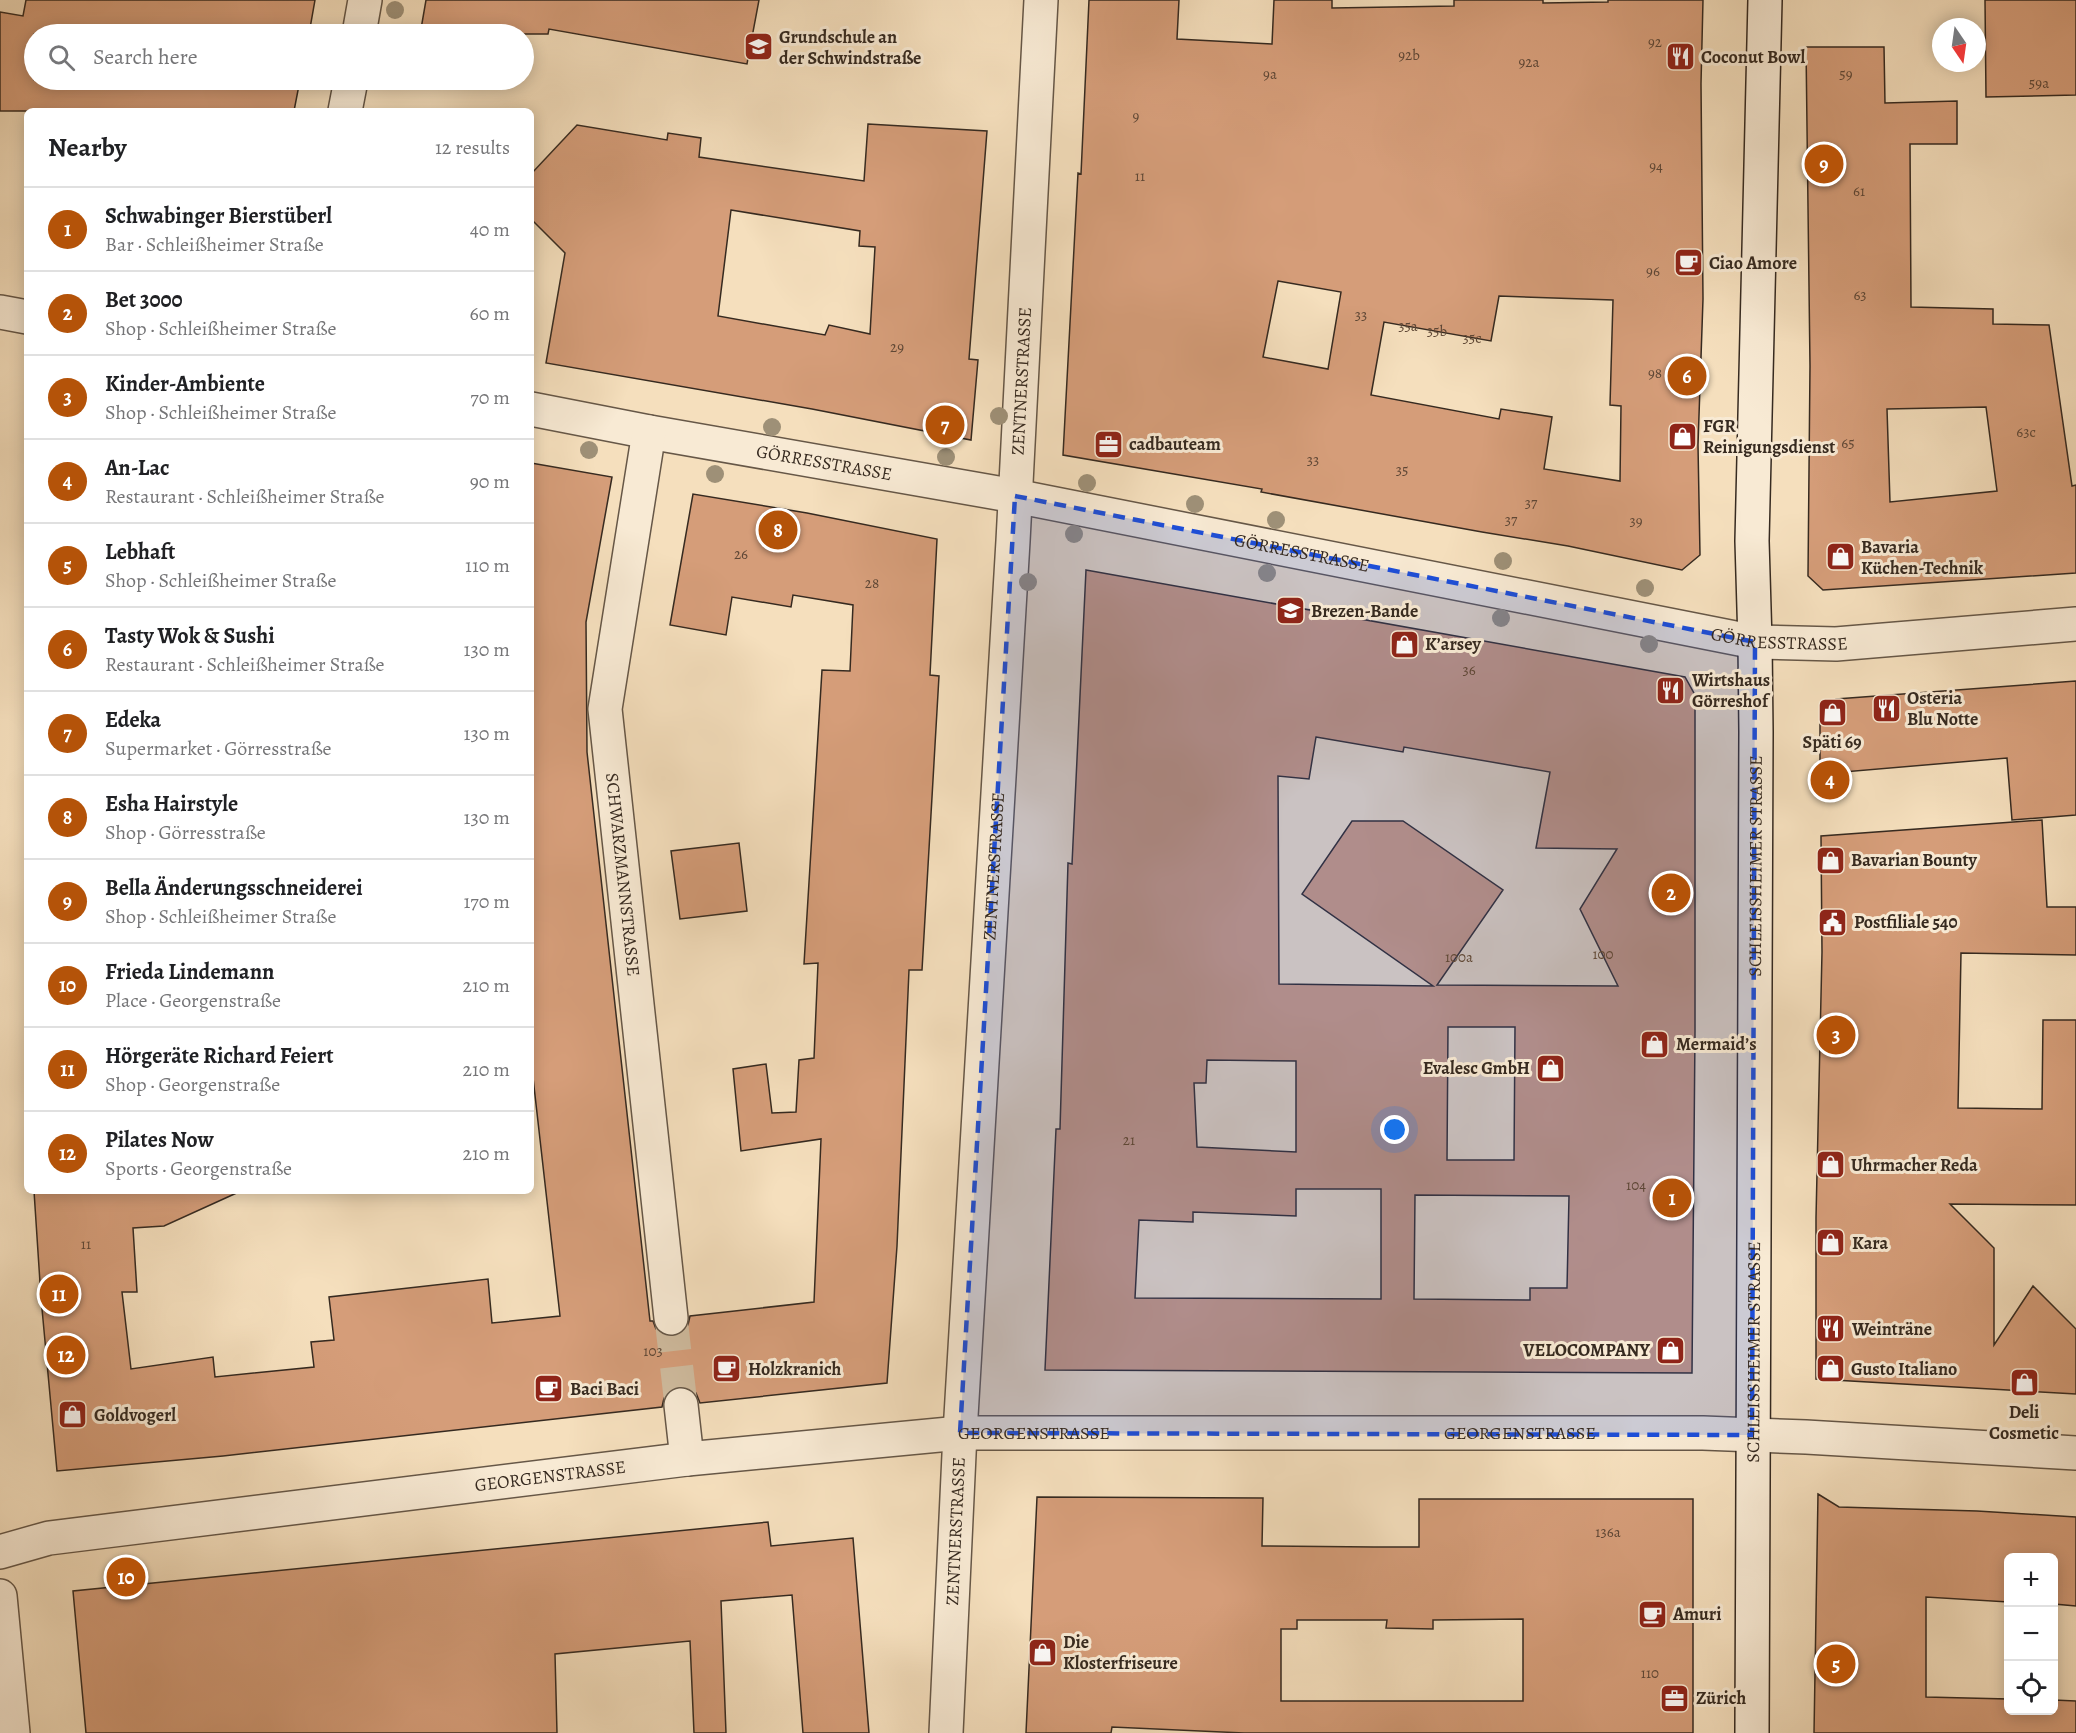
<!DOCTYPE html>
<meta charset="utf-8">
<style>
body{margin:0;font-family:Alegreya,serif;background:#f2f2f2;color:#202124}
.controls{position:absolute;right:18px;bottom:18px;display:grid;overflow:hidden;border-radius:9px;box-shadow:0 3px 15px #0003}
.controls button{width:54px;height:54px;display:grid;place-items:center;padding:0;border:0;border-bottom:2px solid #e0e0e0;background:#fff;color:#202124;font:30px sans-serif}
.compass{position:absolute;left:1932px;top:18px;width:54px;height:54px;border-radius:50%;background:#fff;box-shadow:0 3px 15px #0003;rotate:167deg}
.you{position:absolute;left:1395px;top:1130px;width:21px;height:21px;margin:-15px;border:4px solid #fff;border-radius:50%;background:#1a73e8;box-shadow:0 0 0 9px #1a73e833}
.badge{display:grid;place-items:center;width:39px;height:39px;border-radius:50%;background:#b45309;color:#fff;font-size:20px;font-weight:700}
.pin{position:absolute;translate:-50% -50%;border:3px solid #fff;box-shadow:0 2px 6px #0006}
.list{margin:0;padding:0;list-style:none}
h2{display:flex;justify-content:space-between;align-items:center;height:78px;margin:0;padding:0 24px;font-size:26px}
h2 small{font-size:20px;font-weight:400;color:#757577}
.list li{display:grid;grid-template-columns:39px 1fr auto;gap:18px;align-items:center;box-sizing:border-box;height:84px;padding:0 24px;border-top:2px solid #e0e0e0}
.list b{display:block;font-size:22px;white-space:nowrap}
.list p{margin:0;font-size:20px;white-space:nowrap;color:#757577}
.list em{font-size:20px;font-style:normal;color:#757577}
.icon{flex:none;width:33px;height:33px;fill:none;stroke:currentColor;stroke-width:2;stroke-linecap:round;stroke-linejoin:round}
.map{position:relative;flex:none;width:2076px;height:1733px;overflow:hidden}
.search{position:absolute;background:#fff;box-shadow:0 3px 15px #0003;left:24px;top:24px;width:510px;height:66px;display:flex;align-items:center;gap:15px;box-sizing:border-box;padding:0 21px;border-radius:33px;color:#757577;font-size:22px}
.panel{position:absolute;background:#fff;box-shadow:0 3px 15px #0003;left:24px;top:108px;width:510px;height:1086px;border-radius:9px}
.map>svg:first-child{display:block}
.building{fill:#d59d79;stroke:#362a20;stroke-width:1.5;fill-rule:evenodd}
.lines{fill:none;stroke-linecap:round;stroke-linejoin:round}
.minor-tunnel{stroke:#cfbb9e;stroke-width:33;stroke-dasharray:33 16;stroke-linecap:butt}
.minor-casing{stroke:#665747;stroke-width:36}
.secondary-casing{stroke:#362a20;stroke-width:36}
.minor{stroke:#f8ead4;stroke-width:33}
.secondary{stroke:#f8ead4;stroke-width:33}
.tree{fill:#9e9077}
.marked{fill:#1d4ed8;fill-opacity:0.2;stroke:#1d4ed8;stroke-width:4.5;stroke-dasharray:12 8;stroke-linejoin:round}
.labels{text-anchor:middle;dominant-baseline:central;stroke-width:6;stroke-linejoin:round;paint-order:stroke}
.number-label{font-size:15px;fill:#5e4736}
.poi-label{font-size:18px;font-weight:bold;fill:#362a20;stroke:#f8ead4;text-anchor:start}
.street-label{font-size:18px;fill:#362a20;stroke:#f8ead4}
</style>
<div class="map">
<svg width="2076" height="1733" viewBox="0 0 2076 1733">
<rect width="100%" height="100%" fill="#f5dfbd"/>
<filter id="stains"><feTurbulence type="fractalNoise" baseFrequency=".00333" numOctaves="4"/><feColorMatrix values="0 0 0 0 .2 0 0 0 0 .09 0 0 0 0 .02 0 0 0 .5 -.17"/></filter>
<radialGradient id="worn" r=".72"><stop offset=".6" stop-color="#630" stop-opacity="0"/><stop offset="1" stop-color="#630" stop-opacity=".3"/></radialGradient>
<path class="building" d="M26,0H315L309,34H34V80H300L294,111H0V12L23,16Z
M426,0H759L747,64L549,29L548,34H452L421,29Z
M1089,0H1179L1177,39L1272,44L1274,0H1332V8L1454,6V0H1543V3L1608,2V0H1703L1701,84L1703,299L1698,445L1700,555L1682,570L1568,546L1482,532L1261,492L1262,489L1063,455L1078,173L1081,174ZM1278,281L1341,292L1328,369L1263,357ZM1499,296L1613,300L1610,405L1621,406L1620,481L1544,469L1552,417L1501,409L1499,419L1371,395L1384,322L1491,341Z
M1985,0H2076V95L1986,97Z
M1806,47H1884L1885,103L1957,101V144H1910L1911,307L1993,309V324L2049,325L2072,486L2076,485V573L1823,590L1808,576L1810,366ZM1986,407L1997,491L1890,502L1887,409Z
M868,124L987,131L969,359L978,360L971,440L812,409L546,363L565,253L531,219V174L577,125L667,140L668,133L701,138L699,157L864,181ZM731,210L860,231L859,246L875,247L870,334L829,325L825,335L718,316Z
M531,463L612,477L586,622L587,752L650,1321H653L656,1329L664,1335L674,1336L682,1333L688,1325L690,1316L814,1302L821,1139L741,1151L733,1069L766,1064L772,1113L796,1112L799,1060L814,1058L818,963L804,964L822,670L850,671L853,605L793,595L791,607L732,597L726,635L670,625L693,494L807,513L937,539L930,675L939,676L922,970H909L897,1246L887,1383L700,1403L696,1393L689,1388L680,1386L669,1390L664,1398L662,1407L223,1456L57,1471L41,1298L34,1191H241L164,1226L133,1228L137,1292H122L131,1369L213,1357L215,1377L314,1367L311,1342L334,1340L329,1297L488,1279L492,1323L560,1316L531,1060Z
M1086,570L1685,677L1695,695V1032L1692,1373L1045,1370L1056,1129H1060L1068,863L1072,864ZM1316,737L1403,752L1404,747L1550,772L1536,848L1617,849L1580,909L1618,986L1437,985L1503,890L1403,821H1352L1302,894L1433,986L1279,984L1278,776L1309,779ZM1448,1027H1515L1514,1160H1447ZM1207,1060L1296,1061V1152L1197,1147L1194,1083H1206ZM1296,1189H1381V1299L1135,1298L1139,1220L1193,1222V1212L1296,1216ZM1415,1195L1569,1196L1567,1288H1530V1300L1414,1299Z
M2076,681V815L2012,820L2007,758L1820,774V712L1836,699Z
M2042,820L2047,907H2076V955L1961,953L1958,1108L2042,1109L2043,1020H2076V1205L1950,1204L1994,1248V1345L2033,1286L2076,1329V1394L1816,1379V1218L1822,952L1821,836Z
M739,843L747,911L680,919L671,851Z
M1818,1494L1839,1507L1977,1511L2076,1517V1606L2054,1604V1557H2008V1602L1926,1597V1697L2008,1699V1710H2054V1700L2076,1701V1733H1814Z
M1037,1497L1263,1498L1262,1546L1374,1547H1419V1499H1693V1733H1244L1112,1727L1111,1733H1026ZM1523,1619V1701H1281V1629H1297V1620H1387L1386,1628L1433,1629V1620Z
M768,1522L771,1546L853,1538L869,1733H803L792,1595L721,1601L726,1733H694L690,1641L555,1654L557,1733H86L73,1591Z"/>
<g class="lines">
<path class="minor-tunnel" d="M671,1318L681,1405"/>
<defs>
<g id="minor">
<path d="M359,34L365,0"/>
<path d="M345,111L351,80"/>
<path d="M0,312L27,317"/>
<path id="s1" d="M531,409L649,432L1015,496L1755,642L1836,644L2076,624"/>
<path id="s2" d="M649,432L605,709L671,1318"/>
<path d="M681,1405L687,1459"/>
<path id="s3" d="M0,1552L49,1538L687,1459L960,1433H1703L1806,1437L2076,1453"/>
<path d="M0,1596L13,1733"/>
<path id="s4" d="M946,1733L960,1433L1013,541L1041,0"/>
</g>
<g id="secondary">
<path id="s5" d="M1752,1733L1756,732L1755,642L1752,541L1765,0"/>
</g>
</defs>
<use href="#minor" class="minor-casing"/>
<use href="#secondary" class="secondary-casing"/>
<use href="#minor" class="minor"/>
<use href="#secondary" class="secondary"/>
</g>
<g class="tree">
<circle cx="395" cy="10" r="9"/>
<circle cx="999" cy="416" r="9"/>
<circle cx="772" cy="427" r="9"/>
<circle cx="589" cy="450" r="9"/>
<circle cx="946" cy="457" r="9"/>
<circle cx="715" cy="474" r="9"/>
<circle cx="1087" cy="483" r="9"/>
<circle cx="1195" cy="504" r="9"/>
<circle cx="1276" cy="520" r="9"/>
<circle cx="1074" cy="534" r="9"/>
<circle cx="1503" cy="561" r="9"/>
<circle cx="1267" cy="573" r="9"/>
<circle cx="1028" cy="582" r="9"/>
<circle cx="1645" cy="588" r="9"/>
<circle cx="1501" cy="618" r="9"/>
<circle cx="1649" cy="644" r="9"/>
</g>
<path class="marked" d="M1015,496L1755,642L1752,1435L960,1433Z"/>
<defs>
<symbol id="school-square" viewBox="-11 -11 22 22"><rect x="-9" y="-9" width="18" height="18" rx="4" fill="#8f2418" stroke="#f8ead4"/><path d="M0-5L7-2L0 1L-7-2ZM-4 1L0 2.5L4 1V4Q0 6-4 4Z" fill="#fff"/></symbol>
<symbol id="restaurant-square" viewBox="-11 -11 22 22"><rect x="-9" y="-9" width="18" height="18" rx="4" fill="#8f2418" stroke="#f8ead4"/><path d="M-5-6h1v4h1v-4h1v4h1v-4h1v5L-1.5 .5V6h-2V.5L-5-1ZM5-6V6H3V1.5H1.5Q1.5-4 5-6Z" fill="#fff"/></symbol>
<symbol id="cafe-square" viewBox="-11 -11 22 22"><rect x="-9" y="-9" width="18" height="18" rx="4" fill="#8f2418" stroke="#f8ead4"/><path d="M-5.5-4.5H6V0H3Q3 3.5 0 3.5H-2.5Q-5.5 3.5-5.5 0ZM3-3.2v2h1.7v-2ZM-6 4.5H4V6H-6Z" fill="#fff"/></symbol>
<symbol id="shop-square" viewBox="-11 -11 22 22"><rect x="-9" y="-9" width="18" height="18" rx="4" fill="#8f2418" stroke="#f8ead4"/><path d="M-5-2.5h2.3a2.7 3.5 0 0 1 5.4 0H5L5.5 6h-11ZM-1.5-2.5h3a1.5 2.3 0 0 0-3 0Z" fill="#fff"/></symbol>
<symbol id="office-square" viewBox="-11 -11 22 22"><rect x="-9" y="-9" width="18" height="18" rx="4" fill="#8f2418" stroke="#f8ead4"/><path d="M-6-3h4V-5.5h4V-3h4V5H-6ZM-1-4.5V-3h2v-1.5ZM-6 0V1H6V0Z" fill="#fff"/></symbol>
<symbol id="civic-square" viewBox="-11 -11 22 22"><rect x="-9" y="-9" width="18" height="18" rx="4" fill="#8f2418" stroke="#f8ead4"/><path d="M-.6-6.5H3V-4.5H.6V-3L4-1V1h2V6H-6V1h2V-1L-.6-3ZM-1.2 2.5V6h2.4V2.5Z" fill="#fff"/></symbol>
</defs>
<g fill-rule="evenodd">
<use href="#school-square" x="742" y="30" width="33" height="33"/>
<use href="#restaurant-square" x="1664" y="40" width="33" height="33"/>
<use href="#cafe-square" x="1672" y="246" width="33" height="33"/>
<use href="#shop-square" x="1666" y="420" width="33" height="33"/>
<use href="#office-square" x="1092" y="428" width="33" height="33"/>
<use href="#shop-square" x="1824" y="540" width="33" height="33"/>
<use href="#school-square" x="1274" y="594" width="33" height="33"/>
<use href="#shop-square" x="1388" y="628" width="33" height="33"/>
<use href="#restaurant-square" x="1654" y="674" width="33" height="33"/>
<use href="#restaurant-square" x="1870" y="692" width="33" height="33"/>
<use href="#shop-square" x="1816" y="696" width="33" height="33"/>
<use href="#shop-square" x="1814" y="844" width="33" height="33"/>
<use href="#civic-square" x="1816" y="906" width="33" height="33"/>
<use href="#shop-square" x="1638" y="1028" width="33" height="33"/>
<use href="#shop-square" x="1534" y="1052" width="33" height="33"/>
<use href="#shop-square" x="1814" y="1148" width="33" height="33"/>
<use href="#shop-square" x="1814" y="1226" width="33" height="33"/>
<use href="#restaurant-square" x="1814" y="1312" width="33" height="33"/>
<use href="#shop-square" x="1654" y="1334" width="33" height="33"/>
<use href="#cafe-square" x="710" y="1352" width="33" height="33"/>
<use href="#shop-square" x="1814" y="1352" width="33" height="33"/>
<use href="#shop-square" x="2008" y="1366" width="33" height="33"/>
<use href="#cafe-square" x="532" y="1372" width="33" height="33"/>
<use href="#shop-square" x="56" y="1398" width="33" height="33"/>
<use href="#cafe-square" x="1636" y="1598" width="33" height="33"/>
<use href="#shop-square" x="1026" y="1636" width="33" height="33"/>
<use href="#office-square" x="1658" y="1682" width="33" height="33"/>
</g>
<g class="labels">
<g class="number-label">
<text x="1655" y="42">92</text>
<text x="1409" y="55">92b</text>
<text x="1529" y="62">92a</text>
<text x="1270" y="74">9a</text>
<text x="1846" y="74">59</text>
<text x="2039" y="83">59a</text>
<text x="1136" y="116">9</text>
<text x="1656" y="166">94</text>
<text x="1140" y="176">11</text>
<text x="1859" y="191">61</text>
<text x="1653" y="271">96</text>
<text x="1860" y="295">63</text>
<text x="1361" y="315">33</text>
<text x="1408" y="326">35a</text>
<text x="1437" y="331">35b</text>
<text x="1472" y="338">35c</text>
<text x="897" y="347">29</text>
<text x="1655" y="373">98</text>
<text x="2026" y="432">63c</text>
<text x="1848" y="443">65</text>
<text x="1313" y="460">33</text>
<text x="1402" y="470">35</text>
<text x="1531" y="503">37</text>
<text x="1511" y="520">37</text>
<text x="1636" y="521">39</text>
<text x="741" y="554">26</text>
<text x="872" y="583">28</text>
<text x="1469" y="670">36</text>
<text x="1603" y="954">100</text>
<text x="1459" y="957">100a</text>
<text x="1129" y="1140">21</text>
<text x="1636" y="1185">104</text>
<text x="86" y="1244">11</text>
<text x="653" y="1351">103</text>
<text x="1608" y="1532">136a</text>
<text x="1650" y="1673">110</text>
</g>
<g class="poi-label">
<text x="779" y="37">Grundschule an<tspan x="779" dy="21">der Schwindstraße</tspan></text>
<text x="1701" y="57">Coconut Bowl</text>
<text x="1709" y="263">Ciao Amore</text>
<text x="1703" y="426">FGR<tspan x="1703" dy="21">Reinigungsdienst</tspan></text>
<text x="1129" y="444">cadbauteam</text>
<text x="1861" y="547">Bavaria<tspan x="1861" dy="21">Küchen-Technik</tspan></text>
<text x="1311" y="611">Brezen-Bande</text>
<text x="1425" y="644">K’arsey</text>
<text x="1692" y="680">Wirtshaus<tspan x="1692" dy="21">Görreshof</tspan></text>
<text x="1907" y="698">Osteria<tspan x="1907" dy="21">Blu Notte</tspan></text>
<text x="1832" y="742" text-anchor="middle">Späti 69</text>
<text x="1851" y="860">Bavarian Bounty</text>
<text x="1854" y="922">Postfiliale 540</text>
<text x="1676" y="1044">Mermaid’s</text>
<text x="1530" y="1068" text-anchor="end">Evalesc GmbH</text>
<text x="1851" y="1165">Uhrmacher Reda</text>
<text x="1852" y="1243">Kara</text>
<text x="1852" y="1329">Weinträne</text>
<text x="1650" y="1350" text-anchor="end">VELOCOMPANY</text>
<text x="748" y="1369">Holzkranich</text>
<text x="1851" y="1369">Gusto Italiano</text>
<text x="570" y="1389">Baci Baci</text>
<text x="2024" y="1412" text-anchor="middle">Deli<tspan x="2024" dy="21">Cosmetic</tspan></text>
<text x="94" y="1415">Goldvogerl</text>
<text x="1673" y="1614">Amuri</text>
<text x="1063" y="1642">Die<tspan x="1063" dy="21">Klosterfriseure</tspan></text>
<text x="1696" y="1698">Zürich</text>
</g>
<g class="street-label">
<text stroke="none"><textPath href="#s4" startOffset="1354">ZENTNERSTRASSE</textPath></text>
<text stroke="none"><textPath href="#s1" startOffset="298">GÖRRESSTRASSE</textPath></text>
<text stroke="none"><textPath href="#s1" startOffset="784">GÖRRESSTRASSE</textPath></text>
<text stroke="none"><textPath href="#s1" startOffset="1270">GÖRRESSTRASSE</textPath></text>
<text stroke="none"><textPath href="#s5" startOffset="867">SCHLEISSHEIMER STRASSE</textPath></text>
<text stroke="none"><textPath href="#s4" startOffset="868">ZENTNERSTRASSE</textPath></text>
<text stroke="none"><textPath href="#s2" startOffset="447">SCHWARZMANNSTRASSE</textPath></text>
<text stroke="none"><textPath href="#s5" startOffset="381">SCHLEISSHEIMER STRASSE</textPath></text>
<text stroke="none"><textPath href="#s3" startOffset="1042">GEORGENSTRASSE</textPath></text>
<text stroke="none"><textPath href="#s3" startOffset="1528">GEORGENSTRASSE</textPath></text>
<text stroke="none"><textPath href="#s3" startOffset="556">GEORGENSTRASSE</textPath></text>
<text stroke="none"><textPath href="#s4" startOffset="202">ZENTNERSTRASSE</textPath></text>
</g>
</g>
<rect width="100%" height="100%" filter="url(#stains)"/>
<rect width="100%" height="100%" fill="url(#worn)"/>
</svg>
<div class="controls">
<button>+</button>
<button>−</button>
<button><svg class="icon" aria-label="locate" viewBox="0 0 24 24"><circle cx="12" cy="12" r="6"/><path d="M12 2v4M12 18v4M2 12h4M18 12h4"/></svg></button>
</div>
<svg class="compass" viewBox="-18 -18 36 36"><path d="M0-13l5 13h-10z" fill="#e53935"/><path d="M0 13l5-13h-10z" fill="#757577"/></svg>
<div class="you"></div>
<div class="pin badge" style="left:1672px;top:1198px">1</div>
<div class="pin badge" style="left:1671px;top:893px">2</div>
<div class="pin badge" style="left:1836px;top:1035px">3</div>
<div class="pin badge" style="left:1830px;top:780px">4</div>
<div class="pin badge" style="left:1836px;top:1664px">5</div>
<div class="pin badge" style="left:1687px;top:376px">6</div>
<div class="pin badge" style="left:945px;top:425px">7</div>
<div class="pin badge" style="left:778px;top:530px">8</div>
<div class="pin badge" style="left:1824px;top:164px">9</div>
<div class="pin badge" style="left:126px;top:1577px">10</div>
<div class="pin badge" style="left:59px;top:1294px">11</div>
<div class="pin badge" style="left:66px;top:1355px">12</div>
<div class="search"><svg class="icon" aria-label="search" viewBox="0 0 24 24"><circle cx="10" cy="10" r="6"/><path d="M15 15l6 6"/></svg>Search here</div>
<section class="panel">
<h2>Nearby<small>12 results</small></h2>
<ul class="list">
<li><span class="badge">1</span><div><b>Schwabinger Bierstüberl</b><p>Bar · Schleißheimer Straße</p></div><em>40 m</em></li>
<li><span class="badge">2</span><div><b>Bet 3000</b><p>Shop · Schleißheimer Straße</p></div><em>60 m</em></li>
<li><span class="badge">3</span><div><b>Kinder-Ambiente</b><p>Shop · Schleißheimer Straße</p></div><em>70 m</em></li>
<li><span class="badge">4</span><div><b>An-Lac</b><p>Restaurant · Schleißheimer Straße</p></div><em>90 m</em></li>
<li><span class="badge">5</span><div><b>Lebhaft</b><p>Shop · Schleißheimer Straße</p></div><em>110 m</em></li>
<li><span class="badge">6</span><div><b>Tasty Wok &amp; Sushi</b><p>Restaurant · Schleißheimer Straße</p></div><em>130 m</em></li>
<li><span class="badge">7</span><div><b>Edeka</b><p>Supermarket · Görresstraße</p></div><em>130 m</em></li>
<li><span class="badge">8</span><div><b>Esha Hairstyle</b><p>Shop · Görresstraße</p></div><em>130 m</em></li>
<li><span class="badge">9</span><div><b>Bella Änderungsschneiderei</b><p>Shop · Schleißheimer Straße</p></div><em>170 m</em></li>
<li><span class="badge">10</span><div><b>Frieda Lindemann</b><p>Place · Georgenstraße</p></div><em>210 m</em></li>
<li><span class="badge">11</span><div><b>Hörgeräte Richard Feiert</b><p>Shop · Georgenstraße</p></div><em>210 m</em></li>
<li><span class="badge">12</span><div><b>Pilates Now</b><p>Sports · Georgenstraße</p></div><em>210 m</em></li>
</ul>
</section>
</div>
